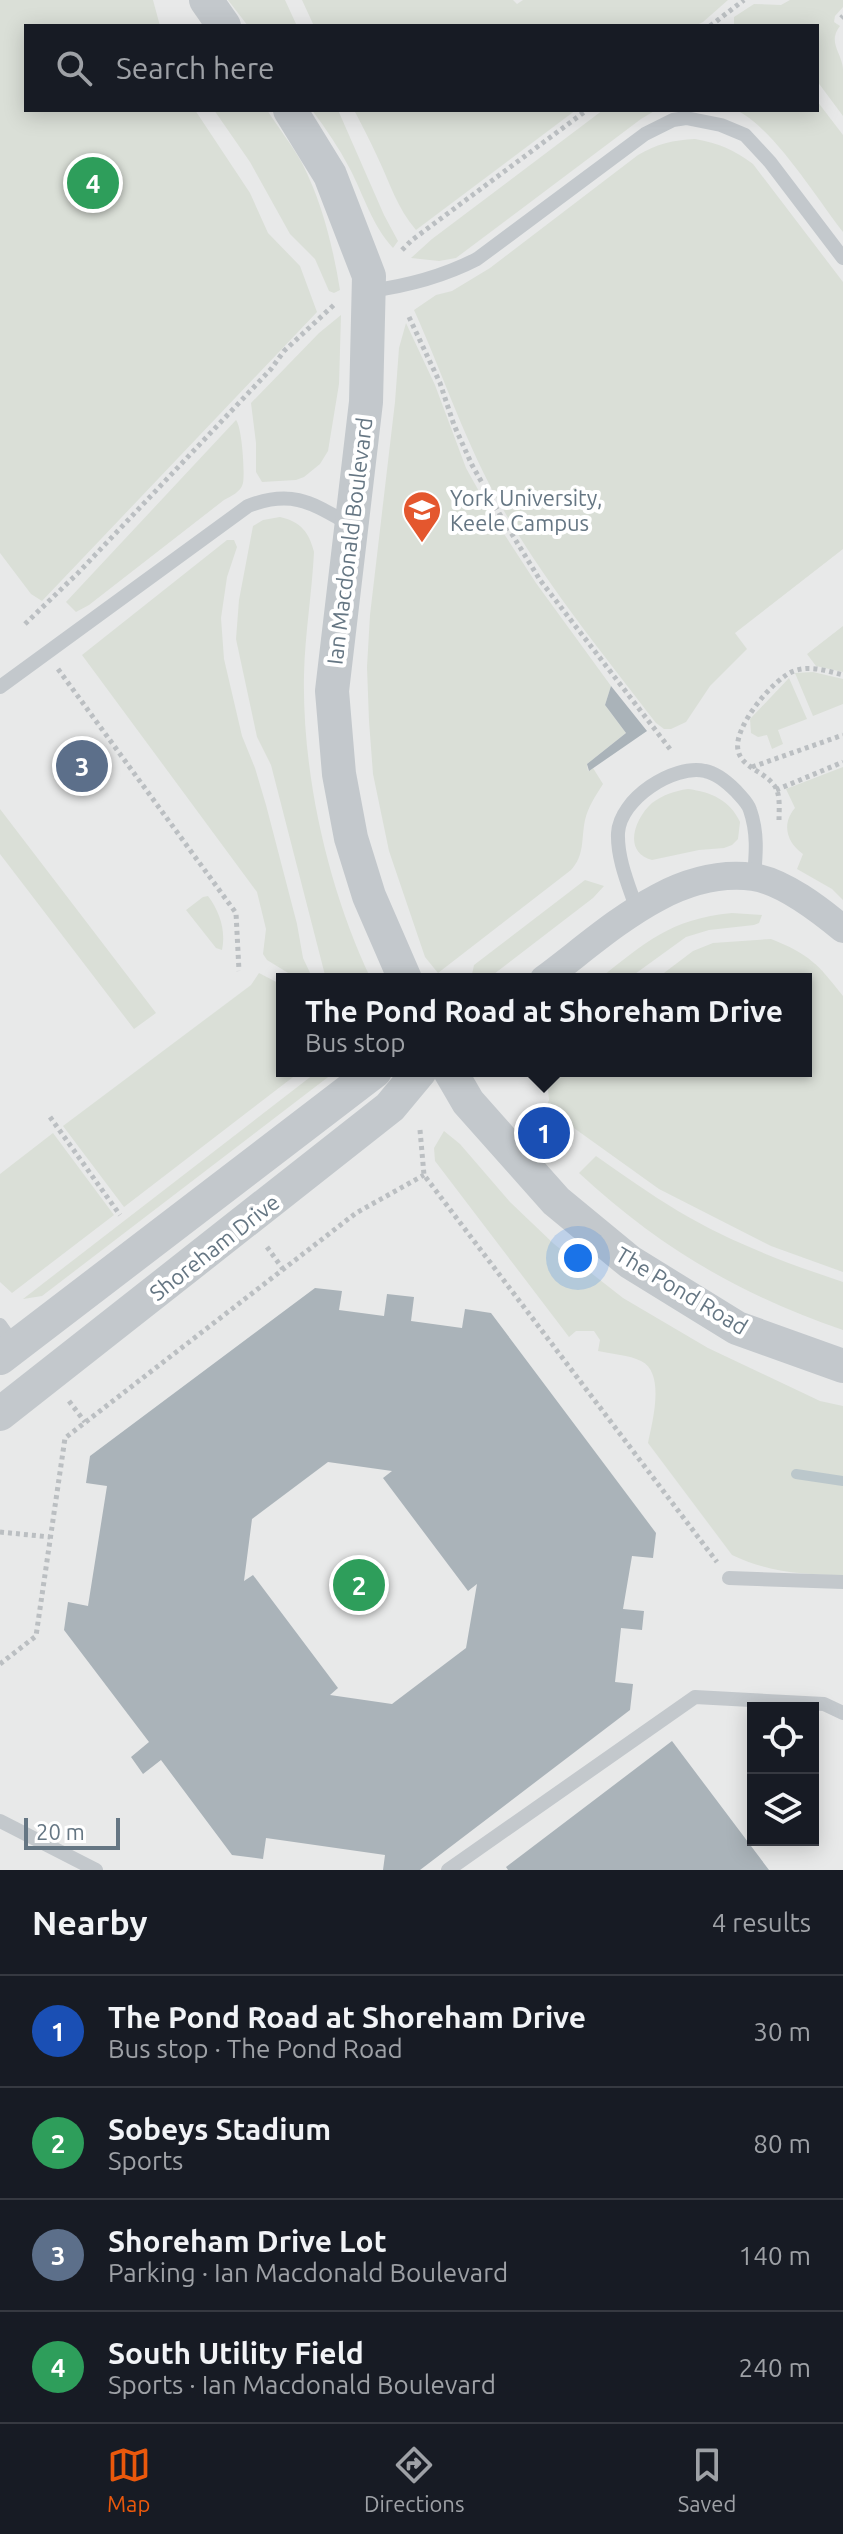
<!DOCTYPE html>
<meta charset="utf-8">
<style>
body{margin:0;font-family:Ubuntu,sans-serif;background:#20242c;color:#f1f3f6}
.controls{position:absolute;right:24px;bottom:24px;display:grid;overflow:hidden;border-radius:0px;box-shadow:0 4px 20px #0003}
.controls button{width:72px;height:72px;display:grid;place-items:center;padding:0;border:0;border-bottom:2px solid #363941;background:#171b24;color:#f1f3f6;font:40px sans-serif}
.scale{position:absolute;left:24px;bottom:20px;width:96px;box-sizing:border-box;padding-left:8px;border:4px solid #657683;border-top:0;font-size:22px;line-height:28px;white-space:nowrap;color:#657683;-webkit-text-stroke:6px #fff;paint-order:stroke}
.you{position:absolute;left:578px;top:1258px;width:28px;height:28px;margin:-20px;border:6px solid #fff;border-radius:50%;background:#1a73e8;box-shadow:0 0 0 12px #1a73e833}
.badge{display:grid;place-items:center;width:52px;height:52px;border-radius:50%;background:#ea580c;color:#fff;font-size:26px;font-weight:700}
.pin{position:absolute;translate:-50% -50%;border:4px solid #fff;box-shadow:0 2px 8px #0006}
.popup{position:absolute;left:276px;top:973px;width:536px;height:104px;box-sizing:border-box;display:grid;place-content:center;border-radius:0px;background:#171b24;filter:drop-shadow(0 2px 6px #0005);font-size:26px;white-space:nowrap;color:#9ea1a6}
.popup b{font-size:30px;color:#f1f3f6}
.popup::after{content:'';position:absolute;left:50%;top:100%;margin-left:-16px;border:16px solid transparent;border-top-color:#171b24}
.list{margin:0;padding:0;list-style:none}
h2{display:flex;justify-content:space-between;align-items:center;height:104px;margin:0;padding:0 32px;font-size:34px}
h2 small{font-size:26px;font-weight:400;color:#9ea1a6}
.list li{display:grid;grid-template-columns:52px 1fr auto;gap:24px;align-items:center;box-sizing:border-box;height:112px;padding:0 32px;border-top:2px solid #363941}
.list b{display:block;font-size:30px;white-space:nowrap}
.list p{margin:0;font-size:26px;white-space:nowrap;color:#9ea1a6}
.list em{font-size:26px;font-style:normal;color:#9ea1a6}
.icon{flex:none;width:44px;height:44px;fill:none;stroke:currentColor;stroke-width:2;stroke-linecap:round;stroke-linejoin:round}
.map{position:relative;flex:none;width:843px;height:1870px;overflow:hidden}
.search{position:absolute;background:#171b24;box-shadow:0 4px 20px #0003;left:24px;right:24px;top:24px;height:88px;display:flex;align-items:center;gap:20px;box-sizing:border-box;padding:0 28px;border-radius:0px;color:#9ea1a6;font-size:30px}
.sheet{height:552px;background:#171b24}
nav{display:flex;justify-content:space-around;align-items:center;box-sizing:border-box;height:112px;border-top:2px solid #363941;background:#171b24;font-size:22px;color:#9ea1a6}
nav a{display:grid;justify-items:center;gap:4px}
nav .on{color:#ea580c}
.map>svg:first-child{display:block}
.built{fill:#e8e9e9;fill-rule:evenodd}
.green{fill:#dadfd7}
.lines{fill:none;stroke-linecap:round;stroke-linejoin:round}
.stream{stroke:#bbc7cb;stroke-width:10}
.building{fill:#aab3b9;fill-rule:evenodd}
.path{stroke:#bbbfc2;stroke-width:5;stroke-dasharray:4 4;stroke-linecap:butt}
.service{stroke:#c3c8cc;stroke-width:14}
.minor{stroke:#c3c8cc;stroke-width:28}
.tertiary{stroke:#c3c8cc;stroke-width:34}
.labels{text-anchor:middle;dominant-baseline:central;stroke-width:8;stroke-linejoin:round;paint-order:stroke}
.poi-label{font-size:22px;fill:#657683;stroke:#fff;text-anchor:start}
.street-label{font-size:22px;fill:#657683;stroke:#fff}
</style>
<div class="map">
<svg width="843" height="1870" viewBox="0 0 843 1870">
<rect width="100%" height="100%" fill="#fafaf8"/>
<path class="built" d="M0,0H843V1870H0ZM26,26H817V110H26ZM282,979H806V1071H282ZM753,1708H813V1840H753Z"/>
<path class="green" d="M0,0H153L160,26H26V110H195L250,193L268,233L300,266L317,312L42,601L31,594L0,553Z
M228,0H285L297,26H248Z
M302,0H513L517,4L523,0H728L703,22L695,26H314Z
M790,0H843V7L835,16L834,22L840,26C827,42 842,53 843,69C843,84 843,100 843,116L817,81V26H734V17L754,4L781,5Z
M817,101L843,135V232C817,199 773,127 736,110H817Z
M214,110H267C278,127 292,145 302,163C322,202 333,247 340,290L334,293L329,291L315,259L290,234L250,162Z
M312,110H338L384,215L398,241L393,248C372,225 364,196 350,169C339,148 326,129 312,110Z
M354,110H576L416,230C397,208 390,183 377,156C370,141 362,125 354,110Z
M603,110H656L641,119L456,258L439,261L411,258L432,239Z
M695,139C719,143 734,150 753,164L843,282V549L735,633L747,649L710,686L686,722L671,729H664L656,723C604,655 550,589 507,516C468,451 445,379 414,310L436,295L452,291L490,268L638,155C657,144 673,140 695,139Z
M341,315L339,384L328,451L320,464L304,477L296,480L262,482L256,472V443L251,403L319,333Z
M406,323L435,385L466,468L495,520L536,583L611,686L605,705L626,733L587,764L588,771L593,768L603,784C596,795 588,807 585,820C581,839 585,855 571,870L438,973L425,957L389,851L373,774L369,721L367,667L370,615L395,402L399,348Z
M236,420C242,427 245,473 243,483C241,492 231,496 224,500L89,605L76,612L66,602Z
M280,517C301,522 309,532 314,552C312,593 305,633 304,675C302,774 328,889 371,979H326L271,765L257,737L236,639L239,600L253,526L263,520Z
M227,540H234L237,547L227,577L221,618L224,659L242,736L255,768L266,805L297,924L303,958L312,977L310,979H298L267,960L263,954L266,929L257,892L82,655Z
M843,626V672L816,666L807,654Z
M813,672L843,679V704L813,716L795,673Z
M789,678L807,719L778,730L783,744L772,749L767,735L758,737L751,733L750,719Z
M843,767V900L832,889L797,869L803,854C787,843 781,824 795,808L786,789Z
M688,789C711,792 730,800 740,822L738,839L732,845L724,848L699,850L652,860C622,852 635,818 652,803C663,795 674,791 688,789Z
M0,809L156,1013L134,1029L0,854Z
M585,880L604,886L593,898L494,974L483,979H471L474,965Z
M208,896C220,912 226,931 222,950L216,948L186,910L203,897Z
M732,913L762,915L759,923L754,925L709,930L686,937L628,979H599C646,942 670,919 732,913Z
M771,939C809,954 818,964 843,996V1272L771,1246L659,1189L546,1108L549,1100L547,1080L553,1072L806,1071V979H656L693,951L713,943Z
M259,973L282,985V1071H301L124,1207L63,1126L251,985Z
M318,1071H336L42,1296L23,1299Z
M444,1131L460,1144L510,1202L554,1244L623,1298L708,1348L820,1401L843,1406V1575C804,1575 767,1572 732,1555L648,1443C652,1423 666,1373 641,1361C629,1355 612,1354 598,1351L600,1340L594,1331H576L569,1337L435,1161L434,1148Z
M53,1133L114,1215L12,1293L0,1282V1174Z
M596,1156C623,1175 650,1194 678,1211C730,1242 786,1263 843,1282V1330C739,1294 660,1248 579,1173Z"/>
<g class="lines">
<path class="stream" d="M796,1474L843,1481"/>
</g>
<path class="building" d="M611,686L647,731L589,771L587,764L626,733L605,705Z
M315,1288L342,1291L339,1310L384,1316L387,1294L414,1297L411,1321L462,1328L465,1309L491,1313L656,1533L653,1558L632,1556L623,1609L644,1611L642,1630L621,1628L615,1682L633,1684L630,1710L420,1870H383L385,1855L266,1838L263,1859L232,1855L161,1760L143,1774L131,1757L149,1742L64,1630L68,1602L88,1606L107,1486L86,1483L90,1456ZM328,1462L392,1471L383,1478L468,1591L477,1584L466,1648L392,1704L330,1695L338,1688L253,1575L244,1581L252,1519Z
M672,1741L769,1870H508L506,1867Z"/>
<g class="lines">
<path class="path" d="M841,18L843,16
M710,26L744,0
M402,250L412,240L587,110
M409,317L440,383L454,425L472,465L499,513L540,580L670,749
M25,624L78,573L271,369L284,351L336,303
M58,669L236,913L239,971
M752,767L843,735
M776,790L843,762
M779,820C779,809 781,792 773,784C763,771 741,767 738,750C733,727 774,678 794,671C810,665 827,671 843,675
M50,1117L120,1215
M420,1130L424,1175L717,1562
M267,1247L283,1269
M69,1401L85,1422
M0,1532L50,1537
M0,1664L36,1636L65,1438L356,1213L424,1175"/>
<path class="service" d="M369,291C407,286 442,277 477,259L645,134L673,120L686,118L721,125L745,135L770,162L843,258
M0,687L248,506C292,489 312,503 349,524
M637,910C629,886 617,859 618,833C620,799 673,764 705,771C716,773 728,783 736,791C741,797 748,803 750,810C758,833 756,854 754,877
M0,1325L15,1346
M729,1578L843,1582
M0,1821L96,1870
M448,1870L695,1697L824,1704L843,1713"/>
<path class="minor" d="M544,979C604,935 672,866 753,877C783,881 820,910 843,929"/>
<path class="tertiary" d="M206,0L224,26
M290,110L330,175L369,276L366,402L332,691L339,774L351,838L369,896L405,979
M450,1071L468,1102L556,1201L630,1262L737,1328L843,1366
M0,1358L375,1071
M0,1414L390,1107L420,1071"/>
</g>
<defs>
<symbol id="university-pin" viewBox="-11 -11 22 30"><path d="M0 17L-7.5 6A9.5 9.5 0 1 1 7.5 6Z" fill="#e4572e" stroke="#fff"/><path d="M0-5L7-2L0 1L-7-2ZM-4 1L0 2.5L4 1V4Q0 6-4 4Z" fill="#fff"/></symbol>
</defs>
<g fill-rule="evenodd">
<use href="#university-pin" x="400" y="488" width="44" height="60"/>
</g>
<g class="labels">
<g class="poi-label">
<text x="450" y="497">York University,<tspan x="450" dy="25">Keele Campus</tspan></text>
</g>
<g class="street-label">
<text transform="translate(349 541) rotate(-83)">Ian Macdonald Boulevard</text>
<text transform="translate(214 1247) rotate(-38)">Shoreham Drive</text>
<text transform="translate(682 1290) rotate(31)">The Pond Road</text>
</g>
</g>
</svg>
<div class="controls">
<button><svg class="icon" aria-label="locate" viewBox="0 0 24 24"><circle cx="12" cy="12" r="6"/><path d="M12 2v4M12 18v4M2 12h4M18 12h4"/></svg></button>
<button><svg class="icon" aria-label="layers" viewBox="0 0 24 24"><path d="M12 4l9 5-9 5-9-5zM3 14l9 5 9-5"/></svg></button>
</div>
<div class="scale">20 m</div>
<div class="you"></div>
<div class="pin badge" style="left:544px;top:1133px;background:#1a4fb4">1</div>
<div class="popup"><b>The Pond Road at Shoreham Drive</b>Bus stop</div>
<div class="pin badge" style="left:359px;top:1585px;background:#2e9e5b">2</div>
<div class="pin badge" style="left:82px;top:766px;background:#5c6f8a">3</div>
<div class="pin badge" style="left:93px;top:183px;background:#2e9e5b">4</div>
<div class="search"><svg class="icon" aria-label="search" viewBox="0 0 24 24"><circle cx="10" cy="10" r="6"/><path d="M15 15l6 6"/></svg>Search here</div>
</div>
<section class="sheet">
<h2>Nearby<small>4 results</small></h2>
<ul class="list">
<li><span class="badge" style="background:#1a4fb4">1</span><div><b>The Pond Road at Shoreham Drive</b><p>Bus stop · The Pond Road</p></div><em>30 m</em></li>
<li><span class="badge" style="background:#2e9e5b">2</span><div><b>Sobeys Stadium</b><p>Sports</p></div><em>80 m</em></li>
<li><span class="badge" style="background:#5c6f8a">3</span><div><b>Shoreham Drive Lot</b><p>Parking · Ian Macdonald Boulevard</p></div><em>140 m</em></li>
<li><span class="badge" style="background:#2e9e5b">4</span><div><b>South Utility Field</b><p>Sports · Ian Macdonald Boulevard</p></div><em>240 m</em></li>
</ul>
</section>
<nav>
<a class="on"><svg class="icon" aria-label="map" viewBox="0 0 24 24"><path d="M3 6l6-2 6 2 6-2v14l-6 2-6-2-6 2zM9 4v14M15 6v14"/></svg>Map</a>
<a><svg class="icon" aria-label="directions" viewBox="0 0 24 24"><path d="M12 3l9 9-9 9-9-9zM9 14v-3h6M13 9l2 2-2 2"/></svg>Directions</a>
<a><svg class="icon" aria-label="saved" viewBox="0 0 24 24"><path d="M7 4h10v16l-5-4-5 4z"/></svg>Saved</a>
</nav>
